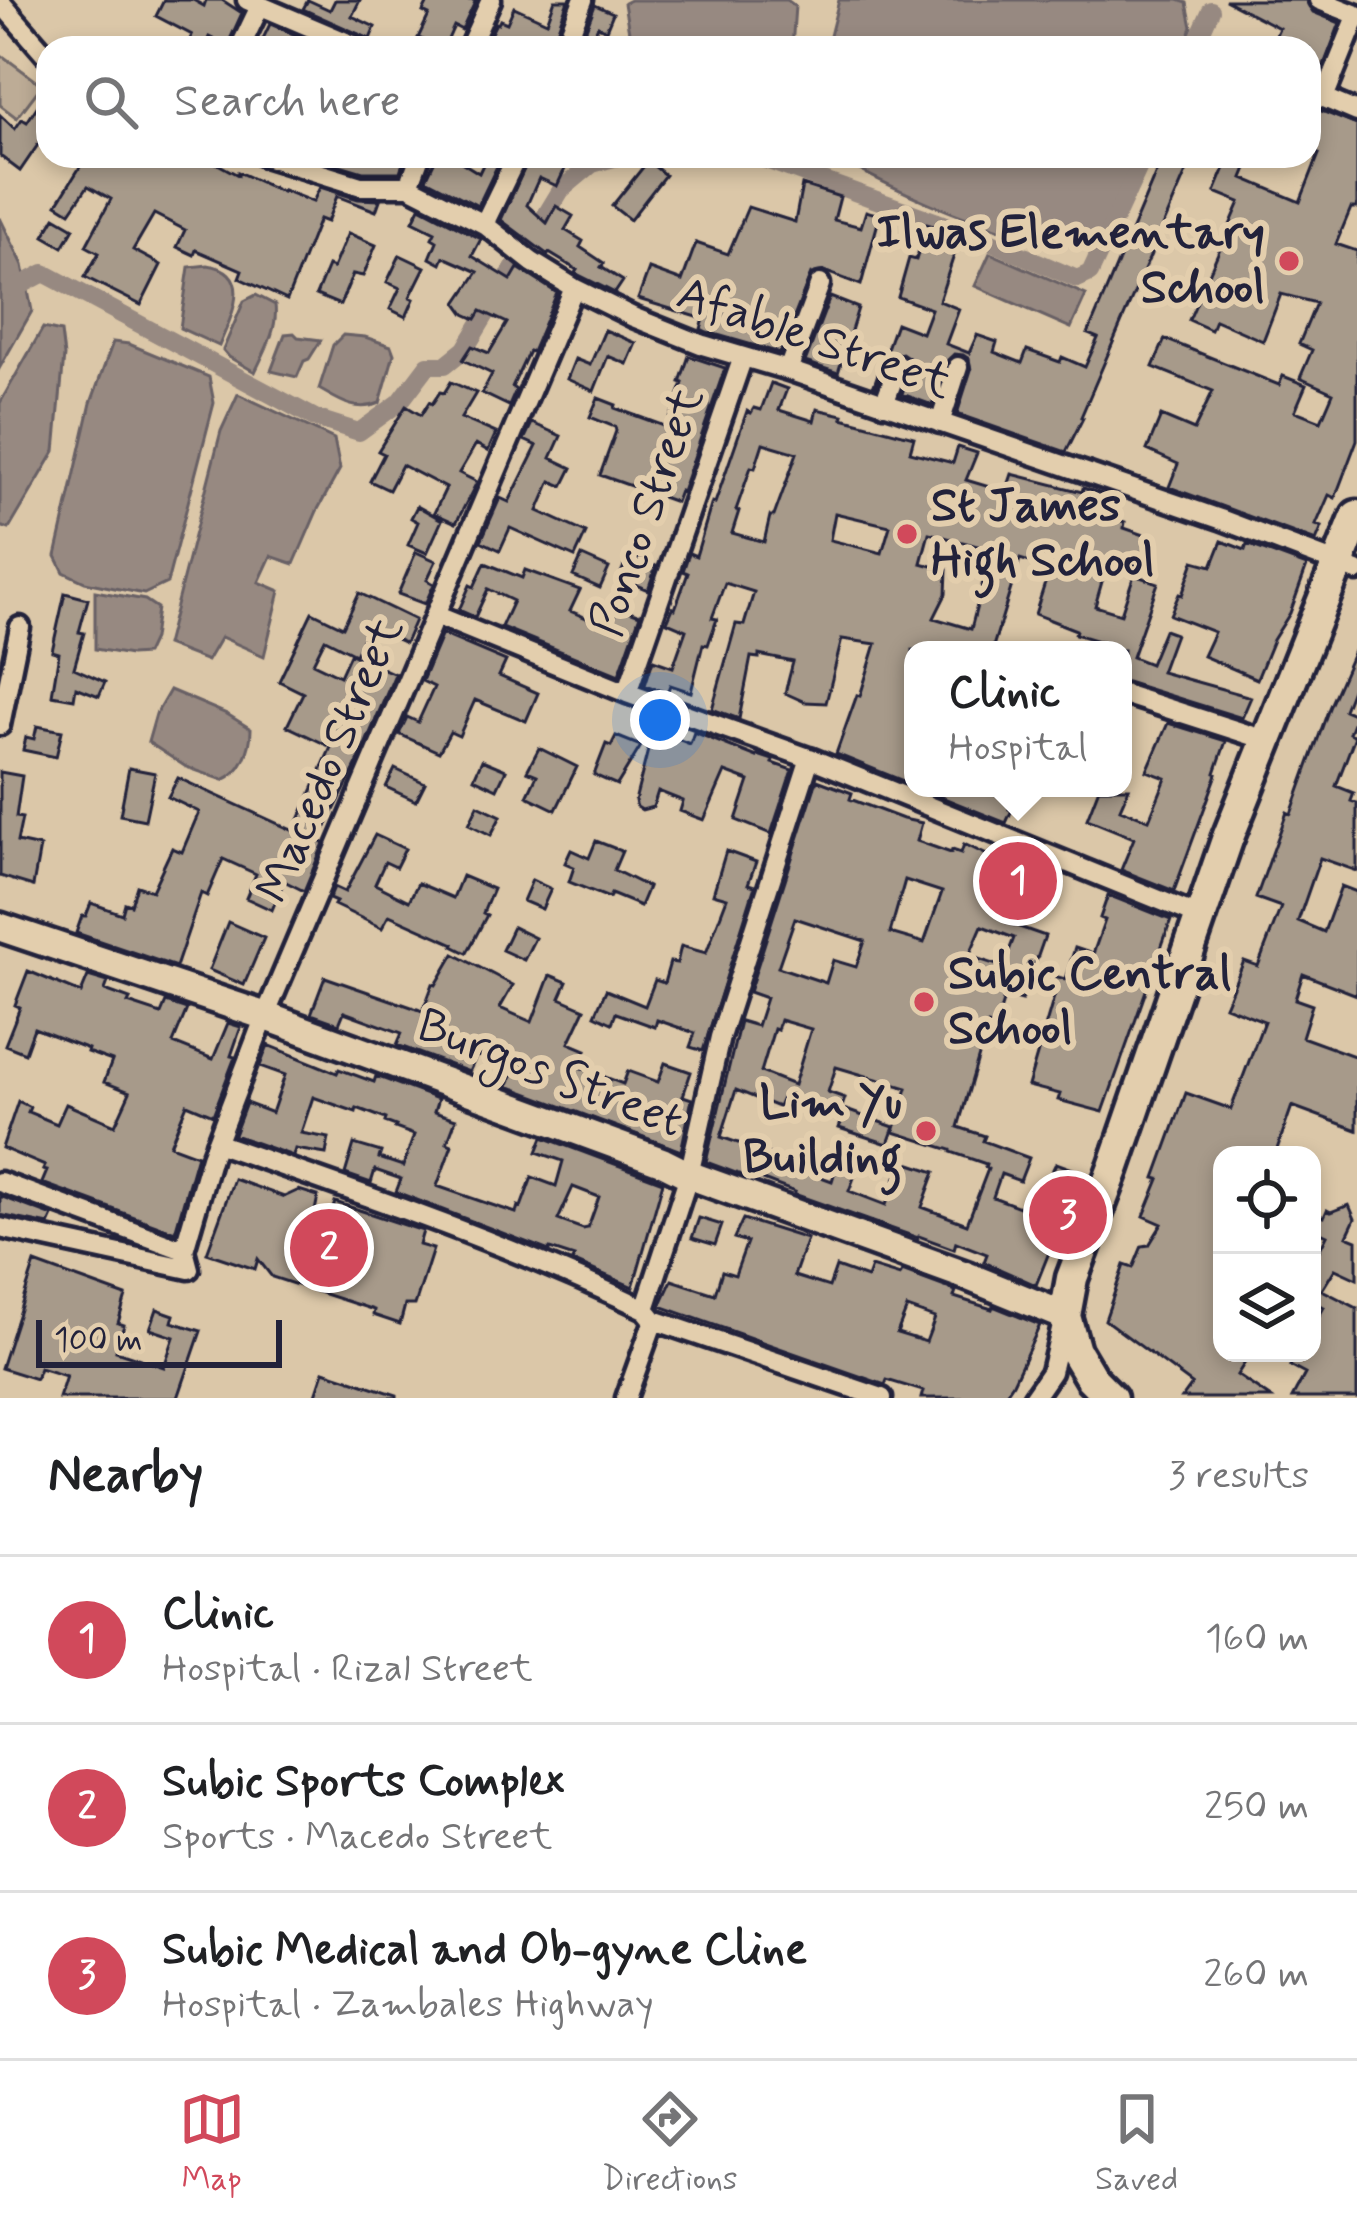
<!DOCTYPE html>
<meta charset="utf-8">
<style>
body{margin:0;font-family:Mynerve,sans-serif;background:#f6f6f6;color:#202124}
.controls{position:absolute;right:36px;bottom:36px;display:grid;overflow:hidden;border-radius:24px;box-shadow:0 6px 18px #0003}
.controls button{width:108px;height:108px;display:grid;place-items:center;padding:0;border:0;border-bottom:3px solid #e0e0e0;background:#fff;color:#202124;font:60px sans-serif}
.scale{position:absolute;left:36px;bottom:30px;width:246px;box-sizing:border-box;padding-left:12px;border:6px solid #22223b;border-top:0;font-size:33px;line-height:42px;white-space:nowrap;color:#22223b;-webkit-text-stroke:9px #e3cead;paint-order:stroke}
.you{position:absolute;left:660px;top:720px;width:42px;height:42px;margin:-30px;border:9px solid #fff;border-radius:50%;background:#1a73e8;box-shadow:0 0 0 18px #1a73e833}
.badge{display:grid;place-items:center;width:78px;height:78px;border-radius:50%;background:#d1495b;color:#fff;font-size:39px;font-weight:700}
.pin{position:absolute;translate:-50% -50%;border:6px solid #fff;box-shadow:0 3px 12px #0006}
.popup{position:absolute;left:904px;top:641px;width:228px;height:156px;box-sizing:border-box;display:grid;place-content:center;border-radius:24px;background:#fff;filter:drop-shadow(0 3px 9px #0005);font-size:39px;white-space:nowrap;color:#757577}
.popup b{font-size:45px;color:#202124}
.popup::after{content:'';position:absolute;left:50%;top:100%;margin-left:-24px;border:24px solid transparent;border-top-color:#fff}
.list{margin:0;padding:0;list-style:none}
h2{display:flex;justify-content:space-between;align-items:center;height:156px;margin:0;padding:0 48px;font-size:51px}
h2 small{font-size:39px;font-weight:400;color:#757577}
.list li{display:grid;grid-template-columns:78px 1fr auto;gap:36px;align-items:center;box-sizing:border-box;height:168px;padding:0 48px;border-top:3px solid #e0e0e0}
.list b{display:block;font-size:45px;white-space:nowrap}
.list p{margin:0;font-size:39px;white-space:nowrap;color:#757577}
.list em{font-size:39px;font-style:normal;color:#757577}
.icon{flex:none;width:66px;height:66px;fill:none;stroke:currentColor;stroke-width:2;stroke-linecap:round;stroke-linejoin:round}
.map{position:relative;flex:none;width:1357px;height:1398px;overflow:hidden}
.search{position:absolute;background:#fff;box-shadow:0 6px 18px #0003;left:36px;right:36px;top:36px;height:132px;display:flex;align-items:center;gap:30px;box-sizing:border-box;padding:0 42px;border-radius:36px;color:#757577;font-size:45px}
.sheet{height:660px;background:#fff}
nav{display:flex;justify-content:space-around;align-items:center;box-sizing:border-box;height:168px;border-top:3px solid #e0e0e0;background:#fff;font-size:33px;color:#757577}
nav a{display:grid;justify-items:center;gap:6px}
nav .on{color:#d1495b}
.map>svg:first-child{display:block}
.green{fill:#bdac96;stroke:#706768;stroke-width:3}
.water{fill:#978981;stroke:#686065;stroke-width:3}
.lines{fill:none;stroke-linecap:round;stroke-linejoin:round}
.canal{stroke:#978981;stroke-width:18}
.building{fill:#a79a8a;stroke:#22223b;stroke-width:3;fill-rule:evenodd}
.street-casing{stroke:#22223b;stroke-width:27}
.secondary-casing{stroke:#22223b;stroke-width:36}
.primary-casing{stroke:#22223b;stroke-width:39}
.street{stroke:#e3cead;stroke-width:18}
.secondary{stroke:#e3cead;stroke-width:27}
.primary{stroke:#e3cead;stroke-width:30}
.poi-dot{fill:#d1495b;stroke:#e3cead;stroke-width:4.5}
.labels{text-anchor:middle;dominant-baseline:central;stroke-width:12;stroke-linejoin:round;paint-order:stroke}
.poi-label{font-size:48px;font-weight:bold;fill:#22223b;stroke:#e3cead;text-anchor:end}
.street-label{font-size:48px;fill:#22223b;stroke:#e3cead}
</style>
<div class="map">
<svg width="1357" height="1398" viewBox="0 0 1357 1398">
<rect width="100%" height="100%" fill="#dbc7a8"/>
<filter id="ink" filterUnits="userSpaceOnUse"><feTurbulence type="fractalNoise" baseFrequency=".00833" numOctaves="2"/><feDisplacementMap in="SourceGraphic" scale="24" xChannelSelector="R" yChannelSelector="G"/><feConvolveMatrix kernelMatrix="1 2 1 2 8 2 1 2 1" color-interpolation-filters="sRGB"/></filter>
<g filter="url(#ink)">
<path class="green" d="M0,54L42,85L17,118L0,105Z"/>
<path class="water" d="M630,0H787L795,6L792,48H643L629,32L624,3Z
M839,0H1178L1187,3L1192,27L1184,48H827Z
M835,156H1138C1131,170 1110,223 1102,231C1061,272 878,183 835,156Z
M0,218L23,265L32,311L0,367Z
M990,253L1086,295L1071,328L975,286Z
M208,265C255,272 231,317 219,346L180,328L189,267Z
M256,295L275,305C278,329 265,351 255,372L229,357L223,350L244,301Z
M43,328L61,332L64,356L55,451L9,529L0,526V403Z
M294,333L298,337L321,340L309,359L304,361L297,377L271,371L285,334Z
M343,335L365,337L391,346L394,354L380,403C356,413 340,401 319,389L333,345Z
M113,342L129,344L209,377L214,403L167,583L144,594L85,582L64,572L56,556L91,403Z
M238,394L334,439L340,469L317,511L294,564L271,556L259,582L280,591L264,656L221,637L207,661L166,645L221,431Z
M95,591L145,600L157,608L153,639L146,654L130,655L95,649Z
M170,690L227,714L251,729C251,749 242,772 223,780L186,767L148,742L156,714Z"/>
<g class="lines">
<path class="canal" d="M1194,48L1211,10
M755,156L987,240L1077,279L1090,273L1144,156
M14,289L44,273L315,418L359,432L400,402L428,365H445L465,349L561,190L592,164L621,156"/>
</g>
<path class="building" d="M164,0H193L204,6L206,0H222L242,13L227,46L209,37L204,48H186L192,35L156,16Z
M308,0L330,10L335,0H360L352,16L375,27L370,39L303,9Z
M429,0H476L462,30L454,26L444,48L418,38L429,15L423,12Z
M555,0H568L551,48H487L490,42L487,41L496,23L498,24L500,20L507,23L514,7L547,22Z
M1225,0H1306L1313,12L1340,23L1311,99L1319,110L1357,125V208H1351L1336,244L1357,251V440L1335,498L1329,495L1316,525L1322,527L1316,541L1169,487L1178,464L1147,450L1161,416L1194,430L1213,391L1153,367L1165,339L1279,385L1283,376L1306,385L1295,411L1321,421L1333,393L1300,378L1312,350L1299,344L1316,303L1281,294L1263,341L1215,320L1211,330L1189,320L1240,202L1215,192L1230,156H1252L1243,178L1300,202L1319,154L1309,150V48H1270L1279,28Z
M595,5L613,13L606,30L598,26L586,48L580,45Z
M270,24L325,48H255L257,43L260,45Z
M48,90V130L20,171L0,156V115L15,129L22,119L27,122Z
M62,156H203L238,175V172L282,192L283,190L313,202L320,187L358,199L380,200L376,211L337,196L327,222L319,219L287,300L239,278L242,270L196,250L194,255L177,247L185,230L154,214L133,250L161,265L141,305L85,277L99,253L86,246L111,199L88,186L70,212L57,204L80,167Z
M310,156H396L404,159L400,172H363Z
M437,156H460L458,160L479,173L487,156H502L478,206L426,179Z
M530,156H571L557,186L539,178L527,205L547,223L556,206L573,216L565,230L583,241L580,247L604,263L601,267L623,281L615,293L575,273L577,270L549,253L548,255L501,220Z
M1163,156H1178L1191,161L1081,417L1083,418L1066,452L957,414L971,370L969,359L963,355L954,354L946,362L932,405L902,394L911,365L909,358L902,353L889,356L876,386L874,385L896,323L922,333L931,309L898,297L909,258L916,260L927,224L961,234L939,301L959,309L946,344L969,353L977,335L997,342L994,352L1022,363L1027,350L1060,362L1062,357L1085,367L1098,338L1088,334Z
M648,161L665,175L630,220L612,206Z
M802,185L840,197L834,220L861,227L866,211L880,215L861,285L824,271L811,274L780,353L707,332L701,329L704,319L638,299L649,269L682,281L696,243L728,254L748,207L795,222Z
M420,207L481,239L472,256L511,280L518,268L557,293L532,352L529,351L512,387L516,390L509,406L482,393L492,374L463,360L472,346L489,353L507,323L481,311L476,319L465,314L457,303L478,272L444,257L441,264L430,258L437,241L432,238L435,232L413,221Z
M55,217L74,228L63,247L44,236Z
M348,233L376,245L363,276L353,274L340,305L316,295L328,266L333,268Z
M400,255L425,267L410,297L414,299L406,317L390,309L400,288L387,282Z
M830,297L858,308L838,373L805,362Z
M605,330L636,343L627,364L608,356L594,391L567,379L575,359L590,365Z
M689,356L725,368L682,492L680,491L676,502L600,475L616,431L615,427L590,417L598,398L616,405L615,408L667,427L683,383L680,382Z
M451,382L476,393L461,418L496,433L488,451L476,444L459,473L477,482L456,523L434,513L446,488L402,465L389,490L370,481L384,454L378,451L406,406L421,415L429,402L432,404L440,392L444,393Z
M771,383L787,389L779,410L814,421L817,409L843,415L842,418L914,437L910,452L953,463L958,447L977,453L966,480L1006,492L1012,474L1082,492L1083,488L1108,496L1101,514L1125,522L1124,528L1150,537L1140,566L1109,557L1095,606L1121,614L1134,575L1158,583L1132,657L1150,664L1164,630L1175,634L1161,672L1251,697L1242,718L1123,681V650H1106L1108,644L1075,634L1076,630L1035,614L1050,568L1020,559L992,650L965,646L964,650H913V785L836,754L857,695L860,696L876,644L842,639L826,703L805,702L785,693L793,662L759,655V658L751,657L739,719L712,709L736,624L744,625L754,592L725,583L712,618L717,619L708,645L703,644L691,692L670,685L667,693L645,685L653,660L673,667L686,630L667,622L673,608L675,609L688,573L683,571L689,553L696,556L712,502L715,503L747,411L751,413L754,408L761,410ZM763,443L797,453L774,516H770L764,542L732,533L739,511L736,510L751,467L755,468ZM835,513L890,526L882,553L830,540ZM929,533L989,549L988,554H990L971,629L934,618L946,594L947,570L921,563Z
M532,423L561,436L551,458L572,468L563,486L551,481L538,511L586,533L575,557L510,528L500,550L481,541L500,498L509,502L537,446L524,440Z
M417,506L442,520L427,553L408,545L418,522L411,518Z
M1222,541L1245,550L1247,544L1307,566L1290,613L1273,640L1257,679L1203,656L1214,632L1170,615L1179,594L1182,595L1194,561L1212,566Z
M416,552L436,561L427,580L434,584L425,604L398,594Z
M629,554L656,566L648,590L619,578Z
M582,556L609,568L600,588L573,576Z
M485,563L522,578L525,570L580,590L570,611L610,628L618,607L640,615L619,675L501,627L513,601L488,589L475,617L459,610L470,585L474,587Z
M65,593L88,599L79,632L84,633L74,668L105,682L99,696L76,687L74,699L52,695L59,653L52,651Z
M359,593L415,620L405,643L371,628L368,635L365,634L355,654L325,639L313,663L340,676L350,654L395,674L357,764L319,841L324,843L304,891L284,881L272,910L246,898L256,874L223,859L207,896L201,893L176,967L76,933L82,916H86L91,903L122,914L125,903L131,905L137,886L152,891L172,848L182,852L199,812L168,797L178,778L294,831L331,747L287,726L303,693L279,681L312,612L343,627Z
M442,634L506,661L499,676L538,693L526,721L475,700L459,736L450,732L439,752L399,734L407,717L418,722L434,687L422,681Z
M1357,644V676L1344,710L1356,715L1349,733L1355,736L1336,786L1354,793L1351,801L1357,803V871L1320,858L1298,921L1324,932L1341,886L1357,892V995L1303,974L1295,999L1312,1005L1302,1037L1357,1057V1130L1292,1106L1275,1155H1222V1353H1251L1237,1375L1271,1398H1182L1192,1384L1105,1320L1124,1265L1133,1268L1142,1246L1149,1245L1162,1224L1144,1216L1159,1179L1155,1178L1186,1093L1231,1109L1264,1021L1225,1006L1244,961L1258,966L1281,907L1256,898L1287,812L1291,814L1329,708Z
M1168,723L1226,741L1215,773L1217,774L1174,891L1121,870L1134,838L1087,819L1099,788H1129L1120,809L1149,820L1166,778L1147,771Z
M37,726L62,731L56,757L23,750L26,737L34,739Z
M694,732L757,757L758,755L773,760L772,763L792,770L771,834L736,820L749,781L725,772L704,820L680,811L683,801L658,791L653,807L642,810L637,807L635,801L649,746L659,749L665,734L690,744Z
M616,736L641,746L617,785L594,775L606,744L611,746Z
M539,748L577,767L556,810L527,796L537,775L527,771Z
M482,760L506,770L497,789L474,778Z
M129,768L155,773L145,820L120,815Z
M395,769L425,783L416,801L386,787Z
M0,772L22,776L16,817L22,818L17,842L40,847L33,886L0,876Z
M817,780L852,793L850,799L903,819L922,823L917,841L951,853L952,850L961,853L964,844L1010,866L1012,863L1029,870L1008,923L1045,936L1033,970L1065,979L1075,948L1093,954L1105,920L1100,918L1108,895L1171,920L1103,1112L1058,1100L1060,1094L1028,1086L1056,990L1027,992L1022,1000L1005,995L995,1027L988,1025L958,1127L985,1136L983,1141L1029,1158L1020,1181L1001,1174L993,1197L1033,1212L1056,1163L1086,1174L1059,1241L1054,1240L1036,1285L984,1262L987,1254L956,1242L954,1249L919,1236L918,1238L794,1194L795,1192L750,1175L749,1178L706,1162L740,1021L757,1026L766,998L749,992ZM905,880L942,892L924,943L890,933ZM795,918L865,941L856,967L833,960L826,983L778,967ZM982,926L1014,938L1003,967L969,956ZM780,1020L811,1029L794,1085L761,1072L774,1029L777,1030ZM836,1067L907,1088L894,1132L951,1150V1152L986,1164L985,1167L988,1169L967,1224L922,1207L935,1172L902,1161L886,1205L849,1191L855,1175L836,1168L832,1181L799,1169L801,1165L721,1137L736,1090L778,1107L782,1098L823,1111L822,1114L838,1119L845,1098L828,1092Z
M933,788H957L966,791L967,788H1017L1009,809L1012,810L1006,823L931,793Z
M478,805L501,816L491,835L469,824Z
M375,835L405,849L396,867L385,862L375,884L409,901L418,883L453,898L462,876L493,889L483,913L487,915L467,953L453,946L454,944L389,915L382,928L334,905L336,902L329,899L334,887L345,892Z
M596,841L622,851L614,870L648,887L640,906L611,894L609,898L569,882L574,867L565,863L571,850L589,858Z
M726,851L756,862L748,884L755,886L703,1051L690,1047L695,1033L657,1020L655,1027L616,1013L612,1023L595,1015L606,990L645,1006L655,980L664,983L670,962L677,963L681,946L706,953L727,898L713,894Z
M532,880L551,889L542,909L523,901Z
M228,922L264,938L244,985L209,970Z
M513,927L535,938L524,960L502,950Z
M454,954L513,985L500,1008L532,1022L550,975L567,982L560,998L585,1009L569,1043L586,1050L579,1067L623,1084L628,1071L658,1082L665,1063L691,1072L683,1096L692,1099L681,1151L507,1086L514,1071L477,1055L469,1072L397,1045L402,1033L344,1012L339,1024L311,1014L325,977L423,1011L433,984L436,985Z
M28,971L81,993L88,976L108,982L105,990L130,999L128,1003L161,1014L166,1002L187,1009L173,1043L213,1059L228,1023L241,1027L231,1056L235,1057L213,1115L187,1104L170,1145L197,1155L175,1232L42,1183L47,1171L43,1170L45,1166L2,1148L18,1101L30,1107L28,1112L57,1124L66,1104L115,1125L130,1092L104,1082L112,1061L87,1052L88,1049L34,1028L25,1053L5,1045L20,1007L15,1005Z
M268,1045L337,1073L339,1069L374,1082L376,1076L438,1099L434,1112L456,1119L447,1143L452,1145L437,1186L483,1202L516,1213L518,1206L521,1207L532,1177L556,1186L563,1161L537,1152L543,1137L663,1182L633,1287L572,1261L574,1257L550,1249L549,1251L396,1192L401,1179L375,1170L371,1183L345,1174L354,1144L381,1152L379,1158L403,1166L414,1135L395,1128L396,1126L385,1122L386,1119L357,1108L356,1112L313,1097L301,1133L329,1138L326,1154L295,1149L293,1156L234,1135L246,1103L272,1113L285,1075L260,1066ZM573,1187L599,1197L588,1228L583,1229L558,1220Z
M846,1110L894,1127L888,1144L839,1128Z
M234,1179L284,1197L299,1190L318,1196L310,1236L323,1239L335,1202L423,1231L419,1245L433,1249L415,1305H405L400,1324L373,1315L374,1310L272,1277L258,1259L255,1269L207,1253Z
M0,1196L53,1216L49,1225L0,1215Z
M1349,1205L1355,1219L1347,1236L1357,1240V1279L1335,1269L1322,1290L1357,1308V1398H1292L1305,1374L1290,1366L1298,1353H1312V1329L1324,1307L1315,1302L1312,1307V1265L1327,1235L1314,1229L1320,1215L1324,1217L1327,1210L1331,1212Z
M699,1218L722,1225L715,1245L692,1238Z
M743,1219L807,1239L794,1276L829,1287L836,1267L867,1278L871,1267L900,1276L902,1271L956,1291L954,1297L992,1309L993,1306L1040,1325L1013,1383L1003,1398H921L923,1391L887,1380L885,1385L660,1306L672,1280L715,1294L722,1271L735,1275L747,1242L734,1238ZM907,1308L935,1318L926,1342L897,1333Z
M35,1263L126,1296L118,1323L124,1325L116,1351L164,1367L174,1337L150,1329L157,1309L174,1315L172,1322L201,1331L178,1398H59L66,1376L40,1368L36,1379L1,1368Z
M324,1371L397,1395V1398H315Z"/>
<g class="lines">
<defs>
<path id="street" d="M247,0L360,48
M1319,0L1357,15
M2,4L48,57
M1357,16L1324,98L1357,112
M240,48L260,6
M469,48L491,0
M564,48L583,0
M264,156L361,186H409L484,224L532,262L574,288L633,317L703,345L788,370L1220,519L1357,571
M409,186L420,156
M484,224L517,156
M788,370L820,284
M884,404L898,366
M940,423L958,367
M435,615L627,693L817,761
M627,693L743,357
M1123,694L1266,740
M0,725L20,627
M216,1143C360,1193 507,1243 645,1309
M0,1182L184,1250
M0,1228L189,1269L184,1250L211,1157L265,1016L574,288
M654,1320L882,1398
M626,1398L654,1320L645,1309L689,1175L720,1037L810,758L1199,916
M1033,1398L1051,1372L1062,1326"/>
<path id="secondary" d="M0,927L265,1016L663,1162L689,1175L967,1276L1065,1316"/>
<path id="primary" d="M1111,1398L1091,1378L1075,1351L1065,1316L1072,1278L1114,1167L1227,840L1357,516"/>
</defs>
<use href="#street" class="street-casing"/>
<use href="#secondary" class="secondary-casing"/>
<use href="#primary" class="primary-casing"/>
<use href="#street" class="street"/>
<use href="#secondary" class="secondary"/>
<use href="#primary" class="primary"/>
</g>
</g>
<g class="poi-dot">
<circle cx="1289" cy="261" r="12"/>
<circle cx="907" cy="534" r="12"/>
<circle cx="924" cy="1002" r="12"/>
<circle cx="926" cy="1131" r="12"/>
</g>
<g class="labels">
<g class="poi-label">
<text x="1265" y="233">Ilwas Elementary<tspan x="1265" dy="55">School</tspan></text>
<text x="931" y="506" text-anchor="start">St James<tspan x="931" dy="55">High School</tspan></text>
<text x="948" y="974" text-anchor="start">Subic Central<tspan x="948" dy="55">School</tspan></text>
<text x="902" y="1103">Lim Yu<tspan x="902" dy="55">Building</tspan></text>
</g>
<g class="street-label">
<text transform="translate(814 339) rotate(19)">Afable Street</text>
<text transform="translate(648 512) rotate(-71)">Ponco Street</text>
<text transform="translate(331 760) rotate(-67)">Macedo Street</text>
<text transform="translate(550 1074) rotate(21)">Burgos Street</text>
</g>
</g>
</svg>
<div class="controls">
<button><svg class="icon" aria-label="locate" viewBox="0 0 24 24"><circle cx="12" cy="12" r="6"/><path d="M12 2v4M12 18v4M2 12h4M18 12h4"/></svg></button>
<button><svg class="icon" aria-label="layers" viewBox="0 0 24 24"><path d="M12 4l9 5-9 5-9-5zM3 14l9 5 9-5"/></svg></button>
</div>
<div class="scale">100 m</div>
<div class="you"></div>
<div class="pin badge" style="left:1018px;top:881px">1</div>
<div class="popup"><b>Clinic</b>Hospital</div>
<div class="pin badge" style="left:329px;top:1248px">2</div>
<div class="pin badge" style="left:1068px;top:1215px">3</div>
<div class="search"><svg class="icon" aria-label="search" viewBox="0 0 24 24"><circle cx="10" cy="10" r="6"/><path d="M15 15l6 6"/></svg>Search here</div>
</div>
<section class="sheet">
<h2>Nearby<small>3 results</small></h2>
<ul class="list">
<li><span class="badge">1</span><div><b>Clinic</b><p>Hospital · Rizal Street</p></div><em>160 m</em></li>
<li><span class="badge">2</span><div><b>Subic Sports Complex</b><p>Sports · Macedo Street</p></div><em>250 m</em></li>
<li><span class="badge">3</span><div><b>Subic Medical and Ob-gyne Cline</b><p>Hospital · Zambales Highway</p></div><em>260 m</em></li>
</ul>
</section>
<nav>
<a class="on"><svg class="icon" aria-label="map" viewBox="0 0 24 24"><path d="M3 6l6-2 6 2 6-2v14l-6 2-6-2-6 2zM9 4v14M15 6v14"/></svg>Map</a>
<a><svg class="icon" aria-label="directions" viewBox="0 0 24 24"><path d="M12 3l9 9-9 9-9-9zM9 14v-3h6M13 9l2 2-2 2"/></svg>Directions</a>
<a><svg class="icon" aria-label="saved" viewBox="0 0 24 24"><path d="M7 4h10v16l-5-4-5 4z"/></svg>Saved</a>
</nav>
